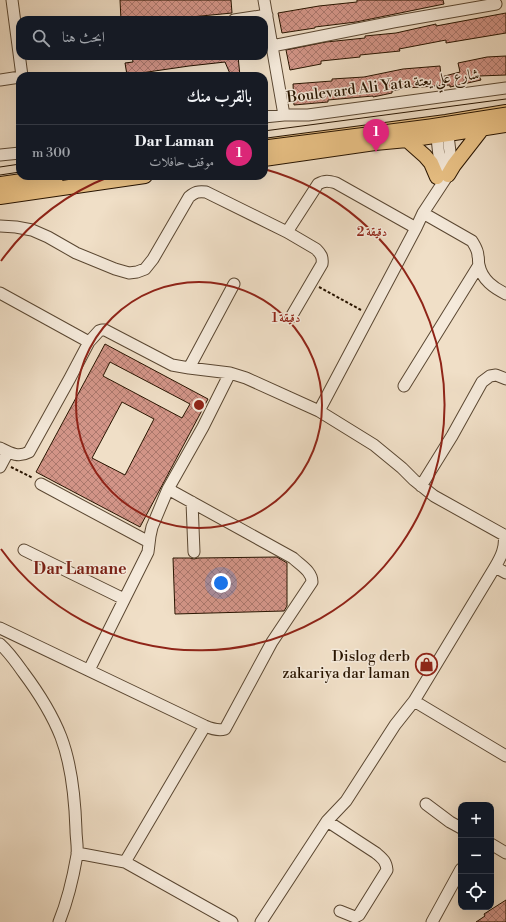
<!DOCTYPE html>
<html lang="ar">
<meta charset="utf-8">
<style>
body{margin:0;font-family:"Libre Bodoni",Amiri,serif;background:#242831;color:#f1f3f6;direction:rtl}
.controls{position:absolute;right:12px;bottom:12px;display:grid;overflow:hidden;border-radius:8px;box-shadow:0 4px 16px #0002}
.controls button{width:36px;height:36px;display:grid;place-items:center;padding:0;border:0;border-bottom:1px solid #363941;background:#171b24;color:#f1f3f6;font:20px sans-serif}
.you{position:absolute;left:221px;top:583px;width:14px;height:14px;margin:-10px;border:3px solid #fff;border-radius:50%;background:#1a73e8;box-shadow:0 0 0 6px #1a73e833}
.badge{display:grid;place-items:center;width:26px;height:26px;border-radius:50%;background:#db2777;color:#fff;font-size:13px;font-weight:700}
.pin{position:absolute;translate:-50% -33px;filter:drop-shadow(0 1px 2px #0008)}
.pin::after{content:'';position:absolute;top:21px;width:14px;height:12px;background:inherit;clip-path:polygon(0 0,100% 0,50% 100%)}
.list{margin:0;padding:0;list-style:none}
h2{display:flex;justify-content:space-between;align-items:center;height:52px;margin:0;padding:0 16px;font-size:17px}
h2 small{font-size:13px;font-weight:400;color:#9ea1a6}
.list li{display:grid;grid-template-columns:26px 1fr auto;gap:12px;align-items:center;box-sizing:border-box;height:56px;padding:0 16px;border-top:1px solid #363941}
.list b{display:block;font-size:15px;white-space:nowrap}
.list p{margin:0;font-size:13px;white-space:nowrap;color:#9ea1a6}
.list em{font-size:13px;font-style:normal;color:#9ea1a6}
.icon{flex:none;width:22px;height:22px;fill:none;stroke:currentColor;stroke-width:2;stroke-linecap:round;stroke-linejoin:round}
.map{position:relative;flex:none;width:506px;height:922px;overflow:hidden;direction:ltr}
.search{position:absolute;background:#171b24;box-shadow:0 4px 16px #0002;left:16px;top:16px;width:252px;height:44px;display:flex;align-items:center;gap:10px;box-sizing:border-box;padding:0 14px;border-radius:12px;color:#9ea1a6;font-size:15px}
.panel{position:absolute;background:#171b24;box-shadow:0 4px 16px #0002;left:16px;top:72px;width:252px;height:108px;border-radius:12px;direction:rtl}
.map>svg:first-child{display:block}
.building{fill:url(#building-cross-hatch);stroke:#281400;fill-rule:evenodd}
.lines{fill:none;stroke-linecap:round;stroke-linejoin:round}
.minor-casing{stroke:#5a4732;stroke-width:13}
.major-casing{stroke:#281400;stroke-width:16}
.path{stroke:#281400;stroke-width:2;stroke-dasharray:3 2;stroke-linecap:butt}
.minor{stroke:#f5eadb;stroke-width:11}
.major{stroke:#e8c084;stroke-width:14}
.tram{stroke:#281400;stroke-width:1}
.ring{fill:none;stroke:#8f2418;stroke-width:2}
.labels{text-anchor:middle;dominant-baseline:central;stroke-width:3;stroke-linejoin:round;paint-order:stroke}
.street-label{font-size:15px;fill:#281400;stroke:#f5eadb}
.poi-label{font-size:15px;fill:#281400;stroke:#f5eadb;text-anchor:end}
.neighbourhood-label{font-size:16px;font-weight:bold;fill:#7a1f14;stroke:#f5eadb}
.centre{fill:#8f2418;stroke:#f5eadb;stroke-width:2}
.ring-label{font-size:12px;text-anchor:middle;font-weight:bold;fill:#8f2418;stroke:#f5eadb;stroke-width:3;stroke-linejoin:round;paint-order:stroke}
</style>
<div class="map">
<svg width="506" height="922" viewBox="0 0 506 922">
<defs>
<pattern id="building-cross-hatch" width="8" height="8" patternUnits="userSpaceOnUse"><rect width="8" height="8" fill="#d39588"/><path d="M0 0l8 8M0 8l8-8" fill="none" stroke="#ab786d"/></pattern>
</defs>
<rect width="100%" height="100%" fill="#f0dfc7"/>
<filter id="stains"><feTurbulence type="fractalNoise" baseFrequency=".005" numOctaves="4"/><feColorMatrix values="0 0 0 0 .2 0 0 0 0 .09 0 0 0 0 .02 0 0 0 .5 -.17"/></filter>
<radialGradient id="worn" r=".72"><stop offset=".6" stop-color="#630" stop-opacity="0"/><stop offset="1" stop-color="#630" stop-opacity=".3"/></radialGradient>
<path class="building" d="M120,0H231L232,13L160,20H121Z
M357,0H443L444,4L356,22L315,27V28L282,33L278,13L319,6L357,2Z
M506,13V33L446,43V40L399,49L400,51L360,55V57L321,61V64L290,70L286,50L326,42L365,38V36L396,33L436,24V26Z
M132,56H238L240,76H231L225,62L189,66L127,75L125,63L133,62Z
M506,56V75L479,76L481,80L450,87V85L406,88L392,91V93L373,97V96L328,100V102L294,105L293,84L332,81V79L364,77L403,69L440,66L441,77L460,72L458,63L487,57Z
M105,344L208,399L140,527L36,472ZM110,362L190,404L182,418L103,376ZM122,402L154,419L125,475L92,458Z
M277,557L287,563V606L284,611L175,614L173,558H190L194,559L198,558Z
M506,900V922H476L485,916L484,914Z"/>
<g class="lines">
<defs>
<path id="minor" d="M12,0L22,76
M264,0L284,115
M234,20L267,15
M272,46L393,22L496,4
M0,80L20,77
M264,117L284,115H308L506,88
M436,129L439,156L437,176
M0,155L20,153
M423,213L472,241C475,246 478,250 478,256C479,259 478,262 479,265C482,280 494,288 506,294
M0,226L16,227L32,230L48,237L76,253L115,269L129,273L137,272L145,269L153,259L189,197C195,192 198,191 206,192L287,232L316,249C321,254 323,257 322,264L291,317
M287,232L318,184C325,180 329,181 336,183L416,228
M0,293L89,342
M189,368L234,284
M404,386L479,265
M319,411L416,228L423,213L448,175L450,152L447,127
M0,448C10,453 18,458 29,452L70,378L89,342L99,331L102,330H105L172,365L189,368L230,373L246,378L319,411L374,445L402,468L414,480L434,496L504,535C506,547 501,557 495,567L414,701L395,725L346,801L327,821L261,922
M0,467L8,452
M41,484L149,542
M421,486L452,436L482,382L490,376L496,375L506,379
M192,502L194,552
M24,550L124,599
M495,567L506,573
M0,628L205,726C212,729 218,731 225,729L272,642L312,582C312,571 300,565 293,558L168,489
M0,644C9,652 16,662 23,672C38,692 52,714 61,737C72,766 75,799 76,830C76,838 78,847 77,855C73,878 68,900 59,922
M89,670L148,552L150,536L152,527L168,489L203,427L230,373
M414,701L506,756
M426,804L450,822L461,828
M327,821L376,853C383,859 386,861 387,870L359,915L355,917L340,911
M491,844L506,853
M77,853L125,862L232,922
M125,862L205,726
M432,922L461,869"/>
<path id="major" d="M407,140L425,156L431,163L437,177
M264,146L446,122L506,112
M264,159L375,143L407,140L448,134L506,125
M448,175L454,165L482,129
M0,184L57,176
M0,197L145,176"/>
</defs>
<use href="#minor" class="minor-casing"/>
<use href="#major" class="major-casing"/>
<path class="path" d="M319,287L361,310
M11,467L33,478"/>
<use href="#minor" class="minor"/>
<use href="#major" class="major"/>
<path class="tram" d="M264,131L506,99
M264,140L429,119L506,107
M0,167L20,164
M0,175L20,172"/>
</g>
<g class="ring">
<circle cx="199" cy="405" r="123"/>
<path d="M1 261A245 245 0 0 1 111 176M264 169A245 245 0 1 1 1 549"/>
</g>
<defs>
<symbol id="shop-ring" viewBox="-11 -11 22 22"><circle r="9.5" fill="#f5eadb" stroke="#8f2418" stroke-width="1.5"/><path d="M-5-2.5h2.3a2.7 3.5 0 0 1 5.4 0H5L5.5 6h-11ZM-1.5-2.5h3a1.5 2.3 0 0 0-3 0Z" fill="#8f2418"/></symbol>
</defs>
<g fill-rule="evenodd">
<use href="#shop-ring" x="414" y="652" width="25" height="25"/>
</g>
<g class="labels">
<g class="street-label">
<text transform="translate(383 86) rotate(-7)">Boulevard Ali Yata شارع علي يعتة</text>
</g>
<g class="poi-label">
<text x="410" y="656">Dislog derb<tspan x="410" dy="17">zakariya dar laman</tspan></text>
</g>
<g class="neighbourhood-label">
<text x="80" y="569">Dar Lamane</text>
</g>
</g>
<circle cx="199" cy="405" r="6" class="centre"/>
<g class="ring-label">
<text x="372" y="236">2 دقيقة</text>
<text x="286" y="322">1 دقيقة</text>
</g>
<rect width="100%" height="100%" filter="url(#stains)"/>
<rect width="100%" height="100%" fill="url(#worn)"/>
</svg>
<div class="controls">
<button>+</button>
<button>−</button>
<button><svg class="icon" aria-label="locate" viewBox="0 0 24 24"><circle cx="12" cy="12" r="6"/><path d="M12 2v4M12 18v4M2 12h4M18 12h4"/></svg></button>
</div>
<div class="you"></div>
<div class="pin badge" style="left:376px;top:152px">1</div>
<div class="search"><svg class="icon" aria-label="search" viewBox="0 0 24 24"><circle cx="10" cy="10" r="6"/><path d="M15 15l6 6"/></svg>ابحث هنا</div>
<section class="panel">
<h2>بالقرب منك<small></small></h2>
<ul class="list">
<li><span class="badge">1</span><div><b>Dar Laman</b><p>موقف حافلات</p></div><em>300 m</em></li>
</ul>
</section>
</div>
